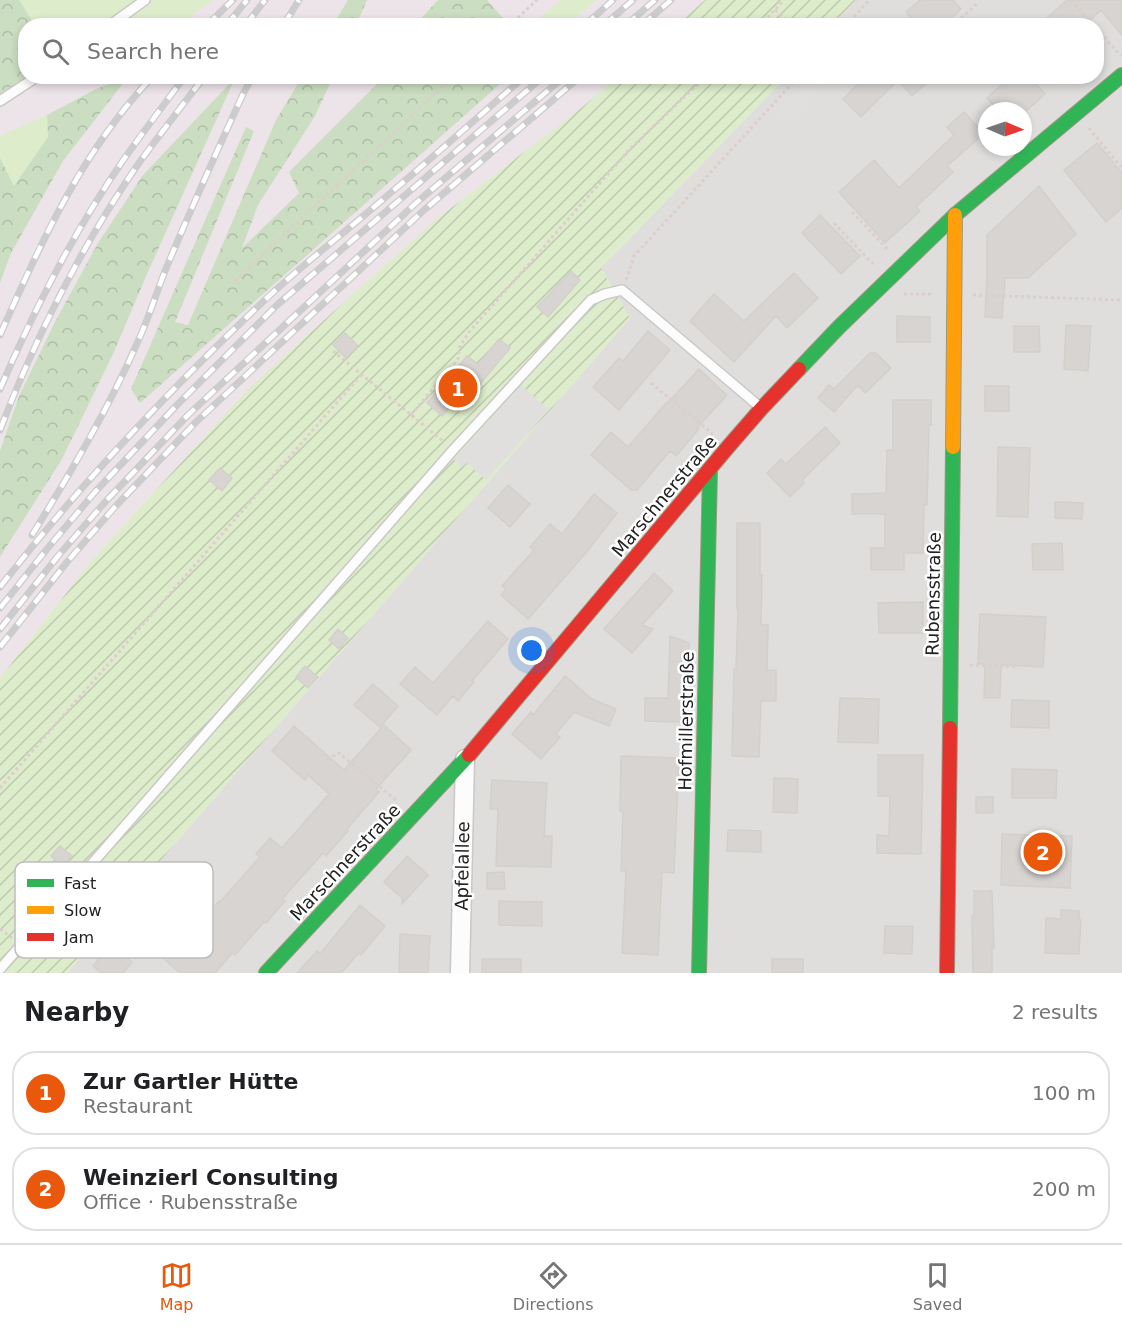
<!DOCTYPE html>
<meta charset="utf-8">
<style>
body{margin:0;font-family:"DejaVu Sans",sans-serif;background:#f6f6f6;color:#202124}
.compass{position:absolute;left:978px;top:102px;width:54px;height:54px;border-radius:50%;background:#fff;box-shadow:0 3px 9px #0003;rotate:92deg}
.you{position:absolute;left:532px;top:651px;width:21px;height:21px;margin:-15px;border:4px solid #fff;border-radius:50%;background:#1a73e8;box-shadow:0 0 0 9px #1a73e833}
.badge{display:grid;place-items:center;width:39px;height:39px;border-radius:50%;background:#ea580c;color:#fff;font-size:20px;font-weight:700}
.pin{position:absolute;translate:-50% -50%;border:3px solid #fff;box-shadow:0 2px 6px #0006}
.list{margin:0;padding:0;list-style:none}
h2{display:flex;justify-content:space-between;align-items:center;height:78px;margin:0;padding:0 24px;font-size:26px}
h2 small{font-size:20px;font-weight:400;color:#757577}
.list li{display:grid;grid-template-columns:39px 1fr auto;gap:18px;align-items:center;box-sizing:border-box;height:84px;margin:0 12px 12px;padding:0 12px;border:2px solid #e0e0e0;border-radius:24px}
.list b{display:block;font-size:22px;white-space:nowrap}
.list p{margin:0;font-size:20px;white-space:nowrap;color:#757577}
.list em{font-size:20px;font-style:normal;color:#757577}
.icon{flex:none;width:33px;height:33px;fill:none;stroke:currentColor;stroke-width:2;stroke-linecap:round;stroke-linejoin:round}
.map{position:relative;flex:none;width:1122px;height:973px;overflow:hidden}
.search{position:absolute;background:#fff;box-shadow:0 3px 9px #0003;left:18px;right:18px;top:18px;height:66px;display:flex;align-items:center;gap:15px;box-sizing:border-box;padding:0 21px;border-radius:24px;color:#757577;font-size:22px}
.sheet{height:270px;background:#fff}
nav{display:flex;justify-content:space-around;align-items:center;box-sizing:border-box;height:84px;border-top:2px solid #e0e0e0;background:#fff;font-size:16px;color:#757577}
nav a{display:grid;justify-items:center;gap:3px}
nav .on{color:#ea580c}
.map>svg:first-child{display:block}
.residential{fill:#dfdedc;fill-rule:evenodd}
.railway{fill:#ede4e9}
.grass{fill:#ddeccb}
.forest{fill:url(#forest-crowns)}
.garden{fill:url(#garden-furrows)}
.parking{fill:#e0dfde}
.building{fill:#d7d4d2;stroke:#d3d0cc;stroke-width:1.5}
.lines{fill:none;stroke-linecap:round;stroke-linejoin:round}
.lane-casing{stroke:#c9c8c7;stroke-width:12}
.street-casing{stroke:#c9c8c7;stroke-width:21}
.fast-casing{stroke:#999a82;stroke-width:16}
.slow-casing{stroke:#999a82;stroke-width:16}
.jam-casing{stroke:#999a82;stroke-width:16}
.path{stroke:#dccecd;stroke-width:3;stroke-dasharray:3 3;stroke-linecap:butt}
.lane{stroke:#fdfcfc;stroke-width:9}
.street{stroke:#fdfcfc;stroke-width:18}
.fast{stroke:#30b455;stroke-width:14}
.slow{stroke:#ff9f0a;stroke-width:14}
.jam{stroke:#e5322d;stroke-width:14}
.rail-casing{stroke:#ccc;stroke-width:7}
.rail{stroke:#fff;stroke-width:4.5;stroke-dasharray:14;stroke-linecap:butt}
.labels{text-anchor:middle;dominant-baseline:central;stroke-width:5;stroke-linejoin:round;paint-order:stroke}
.street-label{font-size:18px;fill:#222;stroke:#fff}
.key{fill:#fff;stroke:#bdbdbd;stroke-width:1.5}
.key-label{font-size:16px;fill:#222}
</style>
<div class="map">
<svg width="1122" height="973" viewBox="0 0 1122 973">
<defs>
<pattern id="forest-crowns" width="20" height="18" patternUnits="userSpaceOnUse" patternTransform="scale(1.5)"><rect width="20" height="18" fill="#cbdec1"/><path d="M2 6a3 3 0 1 1 6 0M12 15a3 3 0 1 1 6 0" fill="none" stroke="#aebea6"/></pattern>
<pattern id="garden-furrows" width="10" height="10" patternUnits="userSpaceOnUse" patternTransform="scale(1.5)"><rect width="10" height="10" fill="#ddeccb"/><path d="M-1 1l2-2M0 10L10 0M9 11l2-2" fill="none" stroke="#bdcaae"/></pattern>
</defs>
<rect width="100%" height="100%" fill="#f0eeeb"/>
<path class="residential" d="M856,0H1122V973H68L109,920L630,318L601,268L786,77L1096,76V26L833,25ZM987,111H1023V147H987Z"/>
<path class="railway" d="M0,0H705L676,26H26V76L618,77L580,109L433,222L251,386L93,559L0,678Z"/>
<path class="grass" d="M19,0H140L103,26L35,25Z
M154,0H213L180,25H119Z
M561,0H597L567,25H531Z
M47,115L48,137L14,187L0,158V136Z"/>
<path class="forest" d="M0,0H19L35,25L26,26V76L29,77L0,96Z
M348,0H367L356,25H333Z
M438,0H487L509,25H415Z
M126,77H128L63,161L11,253L0,283V158L14,186L48,137L47,115L96,89Z
M302,77H333L315,116L258,205L242,248L299,193L289,172L384,77H508L140,403L131,389L246,127L254,131L175,322L188,325L276,120Z
M235,78L147,274L113,354L62,459L0,557V451L19,396L55,322L98,243L143,175Z"/>
<path class="garden" d="M705,0H856L833,25H676Z
M618,77H786L601,268L630,318L109,920L68,973H0V678L93,559L251,386L433,222L580,109Z"/>
<path class="parking" d="M807,77H828L788,121L777,111Z
M521,385L549,410L486,480L467,463L462,467L454,460Z"/>
<path class="building" d="M920,0H953L961,9L943,26H918L906,12Z
M1067,0H1122V35L1101,10L1084,26H1038Z
M866,76H935L912,96L898,80L861,117L843,99Z
M1011,76H1029L1045,94L1026,111H999L987,98Z
M964,112L984,134L947,166L953,172L916,207L920,211L885,243L839,192L874,160L899,188L954,135L947,127Z
M1097,143L1122,173V208L1106,222L1064,170Z
M1039,186L1076,234L1028,278H1005L1002,318L985,317L987,277V235Z
M820,215L860,256L841,274L802,233Z
M571,271L580,280L548,317L537,307Z
M794,273L818,298L787,328L776,316L734,362L690,321L714,294L744,321Z
M897,316L930,317V342H897Z
M1066,325L1091,326L1088,371L1064,369Z
M1014,326H1039L1040,352H1014Z
M648,331L670,350L619,410L593,387L619,358L623,361Z
M345,333L358,346L346,358L333,345Z
M499,339L510,348L460,408L454,403L442,416L427,403L467,356L478,364Z
M870,353H876L891,368L865,393L858,385L834,412L818,398L829,385L834,389Z
M699,369L727,395L697,428L699,429L676,456L670,451L637,490H631L591,455L611,432L628,447L667,402L668,403Z
M985,386H1009V411H985Z
M893,400H931V425H929L927,505H924L923,553H904V570H871V548H885V514H852V494L886,493L887,450H893Z
M825,427L840,443L802,480L804,483L790,497L767,473L781,459L786,464Z
M998,447L1030,448L1028,517L997,516Z
M220,468L232,478L222,491L209,480Z
M508,485L530,504L510,527L488,508Z
M594,494L617,513L585,554L528,619L501,595L506,589L502,586L534,550L530,547L550,524L562,534Z
M1055,502L1083,503L1082,519L1055,518Z
M737,523H760V575H762L761,625H768L767,670H776V701H761L759,757L732,756L734,669H736L738,609H737Z
M1062,543L1063,570H1033L1032,544Z
M654,573L673,591L642,625L653,629L632,653L604,629Z
M923,602V633H879L878,603Z
M980,614L1046,617L1043,667L1001,665L1000,698H984L985,664H978Z
M488,621L508,639L472,681L474,682L458,701L453,696L437,715L400,684L415,667L433,683Z
M338,629L348,638L339,649L329,640Z
M670,636L689,643L688,673H682L681,722L645,721V698H668Z
M305,666L318,677L308,688L296,677Z
M565,676L592,699L616,709L609,726L574,712L556,734L560,737L541,759L512,734L531,712L533,715Z
M373,684L398,706L380,727L354,705Z
M840,698L879,699L878,743L838,742Z
M1012,700L1049,701V728L1011,727Z
M384,725L411,750L376,789L379,792L347,829L348,831L326,856L323,853L282,899L285,901L266,923L264,922L235,955L232,953L215,973H180L163,958L183,934L187,937L219,901L220,902L260,857L256,854L270,838L282,848L329,794L308,775L305,780L272,751L294,726L344,770Z
M878,755H923L921,854L877,853V835L889,836L890,796H878Z
M621,756L679,758L674,873L662,872L658,955L622,953L626,871H621L623,811H620Z
M1012,769L1057,770L1056,798H1012Z
M774,778L798,779L797,813L773,812Z
M492,780L547,783L544,836H552L551,867L496,866L498,809H490Z
M976,797H993V813H976Z
M728,830L761,831V852L727,851Z
M1002,834L1072,836L1070,888L1001,885Z
M60,846L72,856L62,866L51,856Z
M407,856L428,875L402,904V898L384,882Z
M504,872L505,889H487V873Z
M974,891H992L994,948H992V973H973L972,916H974Z
M499,901L542,902V926L499,925Z
M360,905L385,926L361,955L359,953L341,973H297L317,951L320,954Z
M1061,910L1079,911V920H1081L1079,954L1045,953L1046,918L1061,919Z
M885,926H913L912,954L884,953Z
M400,934L430,936L428,973H399Z
M111,944L132,962L123,973H101L93,966Z
M482,959H521V973H482Z
M772,959H803V973H772Z"/>
<g class="lines">
<defs>
<path id="lane" d="M109,26L145,0
M0,101L38,76
M0,969L454,449L591,300L605,294L622,290L760,407"/>
<path id="street" d="M460,973L465,759"/>
<path id="fast" d="M799,369L839,327L955,215L1122,75
M950,728L953,447
M266,973L469,755
M699,973L710,470"/>
<path id="slow" d="M953,447L955,215"/>
<path id="jam" d="M469,755L728,447L761,409L799,369
M947,973L950,728"/>
</defs>
<use href="#lane" class="lane-casing"/>
<use href="#street" class="street-casing"/>
<use href="#fast" class="fast-casing"/>
<use href="#slow" class="slow-casing"/>
<use href="#jam" class="jam-casing"/>
<path class="path" d="M1071,0L1094,26
M775,10L794,26
M509,26L537,0
M759,26L784,0
M846,26L869,0
M952,26L978,3
M1096,28L1121,56
M1089,128L1122,168
M852,212L888,250
M834,223L874,265
M626,280L634,256L799,76
M235,281L454,76
M904,294H933
M973,295L1122,300
M333,351L443,441
M651,383L713,434
M411,415L458,359L459,348L469,332L628,151L706,76
M970,665L1016,667
M327,759L339,753L397,801
M0,788L361,375
M0,929L12,938"/>
<use href="#lane" class="lane"/>
<use href="#street" class="street"/>
<use href="#fast" class="fast"/>
<use href="#slow" class="slow"/>
<use href="#jam" class="jam"/>
<defs>
<path id="rail" d="M206,26L233,0
M226,26L247,0
M245,26L265,0
M283,26L299,0
M584,26L613,0
M603,26L633,0
M625,26L655,0
M641,26L671,0
M0,335C41,242 82,151 153,76
M0,389C34,310 73,233 122,162C142,133 164,105 185,76
M0,430C36,336 83,243 141,160C162,132 183,104 205,76
M32,535C71,472 109,408 139,339C149,317 156,294 165,271C190,211 217,151 244,92L253,76
M0,587C81,483 171,388 267,298C301,266 339,237 374,207C425,164 475,120 525,76
M0,608L47,549L95,492L177,405L277,305L544,76
M0,629L58,556L106,501L188,415L416,203L565,76
M0,647L67,562L114,508L196,422L423,211L581,76"/>
</defs>
<use href="#rail" class="rail-casing"/>
<use href="#rail" class="rail"/>
</g>
<g class="labels">
<g class="street-label">
<text transform="translate(664 496) rotate(-50)">Marschnerstraße</text>
<text transform="translate(933 594) rotate(-89)">Rubensstraße</text>
<text transform="translate(686 721) rotate(-89)">Hofmillerstraße</text>
<text transform="translate(345 862) rotate(-47)">Marschnerstraße</text>
<text transform="translate(462 866) rotate(-89)">Apfelallee</text>
</g>
</g>
<rect x="15" y="862" width="198" height="96" rx="9" class="key"/>
<rect x="27" y="879" width="27" height="8" fill="#30b455"/>
<rect x="27" y="906" width="27" height="8" fill="#ff9f0a"/>
<rect x="27" y="933" width="27" height="8" fill="#e5322d"/>
<g class="key-label">
<text x="64" y="889">Fast</text>
<text x="64" y="916">Slow</text>
<text x="64" y="943">Jam</text>
</g>
</svg>
<svg class="compass" viewBox="-18 -18 36 36"><path d="M0-13l5 13h-10z" fill="#e53935"/><path d="M0 13l5-13h-10z" fill="#757577"/></svg>
<div class="you"></div>
<div class="pin badge" style="left:458px;top:388px">1</div>
<div class="pin badge" style="left:1043px;top:852px">2</div>
<div class="search"><svg class="icon" aria-label="search" viewBox="0 0 24 24"><circle cx="10" cy="10" r="6"/><path d="M15 15l6 6"/></svg>Search here</div>
</div>
<section class="sheet">
<h2>Nearby<small>2 results</small></h2>
<ul class="list">
<li><span class="badge">1</span><div><b>Zur Gartler Hütte</b><p>Restaurant</p></div><em>100 m</em></li>
<li><span class="badge">2</span><div><b>Weinzierl Consulting</b><p>Office · Rubensstraße</p></div><em>200 m</em></li>
</ul>
</section>
<nav>
<a class="on"><svg class="icon" aria-label="map" viewBox="0 0 24 24"><path d="M3 6l6-2 6 2 6-2v14l-6 2-6-2-6 2zM9 4v14M15 6v14"/></svg>Map</a>
<a><svg class="icon" aria-label="directions" viewBox="0 0 24 24"><path d="M12 3l9 9-9 9-9-9zM9 14v-3h6M13 9l2 2-2 2"/></svg>Directions</a>
<a><svg class="icon" aria-label="saved" viewBox="0 0 24 24"><path d="M7 4h10v16l-5-4-5 4z"/></svg>Saved</a>
</nav>
